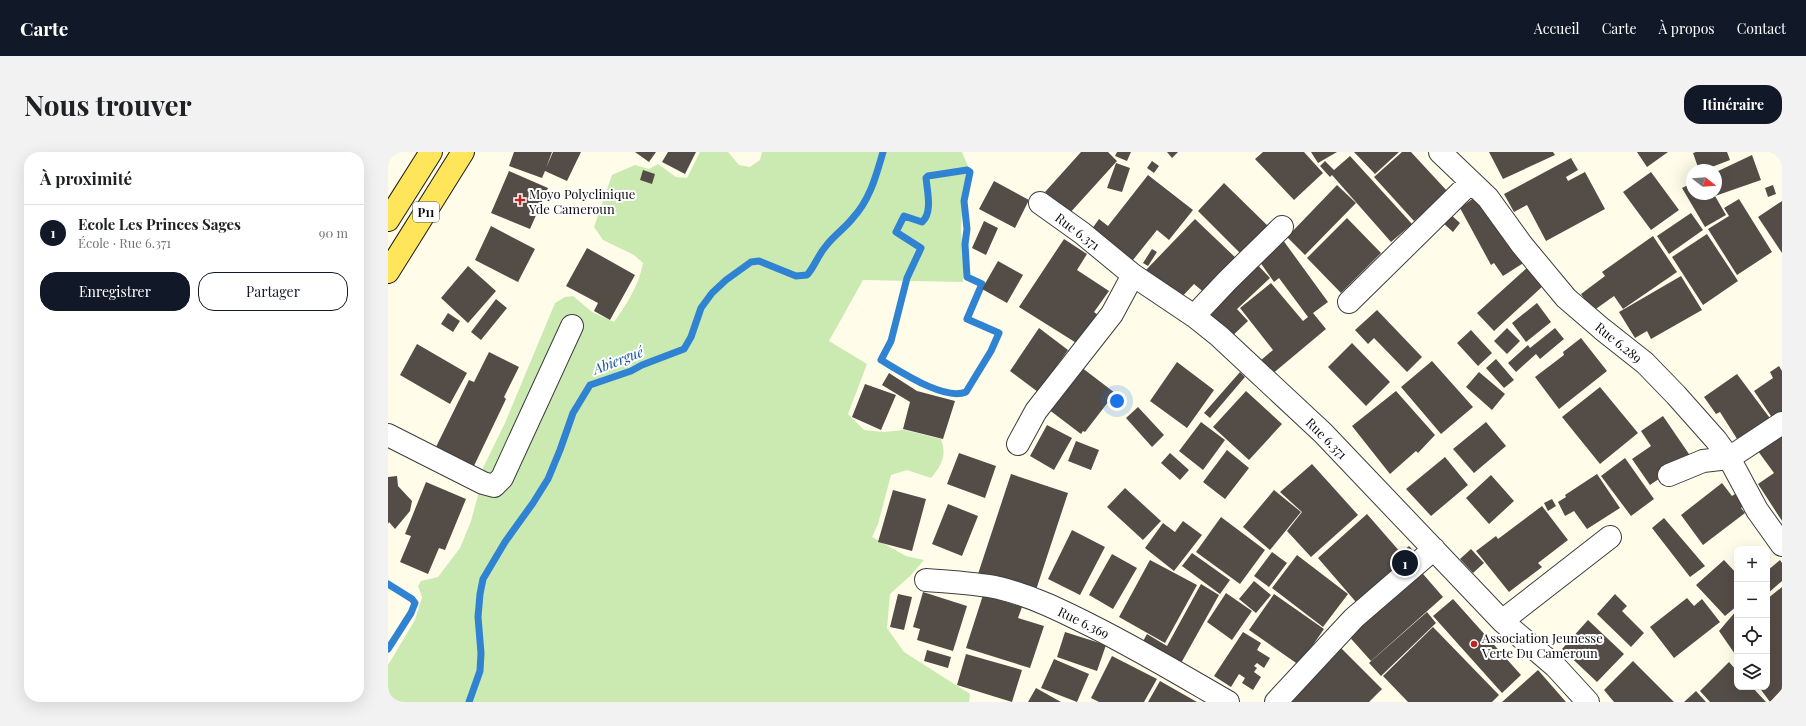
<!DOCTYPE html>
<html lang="fr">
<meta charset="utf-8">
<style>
body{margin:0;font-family:"Playfair Display",serif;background:#f2f2f2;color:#202124}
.controls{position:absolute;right:12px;bottom:12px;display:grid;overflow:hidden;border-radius:8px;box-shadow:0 4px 16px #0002}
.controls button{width:36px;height:36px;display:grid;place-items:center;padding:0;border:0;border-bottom:1px solid #e0e0e0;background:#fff;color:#202124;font:20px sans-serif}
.compass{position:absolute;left:1298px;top:12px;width:36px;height:36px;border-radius:50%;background:#fff;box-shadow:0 4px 16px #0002;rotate:107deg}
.you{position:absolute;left:729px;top:249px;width:14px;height:14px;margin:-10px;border:3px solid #fff;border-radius:50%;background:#1a73e8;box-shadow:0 0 0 6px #1a73e833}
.badge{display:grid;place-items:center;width:26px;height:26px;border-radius:50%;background:#111827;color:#fff;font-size:13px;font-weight:700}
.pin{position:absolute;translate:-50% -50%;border:2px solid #fff;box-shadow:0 1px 4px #0006}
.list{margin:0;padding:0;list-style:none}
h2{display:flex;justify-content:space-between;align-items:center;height:52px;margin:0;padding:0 16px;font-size:17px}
h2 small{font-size:13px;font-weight:400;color:#757577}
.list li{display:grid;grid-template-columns:26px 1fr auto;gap:12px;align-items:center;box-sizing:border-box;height:56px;padding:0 16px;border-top:1px solid #e0e0e0}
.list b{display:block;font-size:15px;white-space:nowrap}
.list p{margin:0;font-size:13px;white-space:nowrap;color:#757577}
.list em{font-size:13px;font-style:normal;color:#757577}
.actions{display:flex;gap:8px;padding:12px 16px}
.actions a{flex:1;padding:9px 0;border:1px solid #111827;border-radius:16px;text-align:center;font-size:14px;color:#111827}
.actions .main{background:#111827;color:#fff}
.icon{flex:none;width:22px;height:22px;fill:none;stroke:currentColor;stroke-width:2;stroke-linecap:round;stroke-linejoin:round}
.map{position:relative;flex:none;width:1394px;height:550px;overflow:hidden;border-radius:16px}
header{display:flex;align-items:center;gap:24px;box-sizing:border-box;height:56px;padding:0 20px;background:#111827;color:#fff}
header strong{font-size:19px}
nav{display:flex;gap:22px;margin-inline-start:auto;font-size:14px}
.intro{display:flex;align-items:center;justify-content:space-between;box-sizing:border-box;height:96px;padding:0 24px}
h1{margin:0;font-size:28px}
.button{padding:10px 18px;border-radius:16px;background:#111827;color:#fff;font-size:14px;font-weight:700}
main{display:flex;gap:24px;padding:0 24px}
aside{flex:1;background:#fff;border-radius:16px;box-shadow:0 4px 16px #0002}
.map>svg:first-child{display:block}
.green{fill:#caeab2}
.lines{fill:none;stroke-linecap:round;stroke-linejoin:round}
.stream{stroke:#3083d2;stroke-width:7}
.building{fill:#544d47}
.street-casing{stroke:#3e3e3e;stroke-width:24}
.primary-casing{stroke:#1c1c1c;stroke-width:24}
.street{stroke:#fff;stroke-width:22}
.primary{stroke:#fee559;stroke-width:22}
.poi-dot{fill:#bf251e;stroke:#fff;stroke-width:1.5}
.labels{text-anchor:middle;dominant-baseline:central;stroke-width:4;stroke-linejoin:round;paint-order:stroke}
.shield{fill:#fff;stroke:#545454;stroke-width:1}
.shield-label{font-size:12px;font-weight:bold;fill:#0b0b0b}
.poi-label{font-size:13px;fill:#0b0b0b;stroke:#fff;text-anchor:start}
.street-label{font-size:13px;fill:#0b0b0b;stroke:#fff}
.water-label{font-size:14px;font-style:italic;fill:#1155a0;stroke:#fff}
</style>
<header>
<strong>Carte</strong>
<nav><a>Accueil</a><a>Carte</a><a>À propos</a><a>Contact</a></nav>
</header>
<div class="intro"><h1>Nous trouver</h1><a class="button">Itinéraire</a></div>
<main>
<aside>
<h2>À proximité<small></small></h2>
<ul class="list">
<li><span class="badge">1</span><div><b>Ecole Les Princes Sages</b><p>École · Rue 6.371</p></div><em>90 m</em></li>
</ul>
<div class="actions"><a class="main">Enregistrer</a><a>Partager</a></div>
</aside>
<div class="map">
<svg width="1394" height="550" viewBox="0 0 1394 550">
<rect width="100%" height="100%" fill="#fffde9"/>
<path class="green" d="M312,0H340L351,13L362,15L372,8L374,0H574L582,19L574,59L573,80L576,104L575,130L475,128L441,189L479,212L460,262L476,278L496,280L516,278L553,287C559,303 554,313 543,326L519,318L503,323L490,372L484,385L518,404L536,408L522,424L502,442L499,476L516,500L582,542L581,550H0V513L27,468L34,445L30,434L33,429L50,425L72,396L83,369L92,336L95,316L117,271L167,151L177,145L185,144L204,160L226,170C239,152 251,133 255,111L246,103L215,88L206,75L224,23L247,13L261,17L270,12L288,25L299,26Z"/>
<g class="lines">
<path class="stream" d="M579,18L582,20L576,49L579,77L577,92L579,125L594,132L579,167L611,181L603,199L578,240C556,249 512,219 493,208L503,189L519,126L533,96L508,80L516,64L534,70C545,61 539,38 538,26L540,24Z
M0,432L24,447L27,451L23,461L0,497
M81,550L92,519L93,501L90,465L92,442L95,427L117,390L145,351L160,327L172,298L185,261L202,233L243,219L254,213L296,197L303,185L313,156L324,141L338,128L363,110L371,109L408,124L419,123C427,114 430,103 438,94C445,84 456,77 464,67C482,48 488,24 495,0"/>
</g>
<path class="building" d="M126,0H164L158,16L165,0H193L179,29L157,19L154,26L121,14Z
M247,0H268L261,10Z
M280,0H308L297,22L274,10Z
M693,0H720L729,9L681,62L657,40Z
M729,0H743L739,9L727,4Z
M779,0H790L784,6Z
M875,0H916L935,21L906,48L867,7Z
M923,0H949L930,11Z
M966,0H1011L987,22Z
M1014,0H1023L1060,40L1026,69L986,25Z
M1101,0H1165L1167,3L1115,27Z
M1249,0H1280L1259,15Z
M1308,0H1339L1342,8L1316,18H1311L1305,1Z
M1364,3L1373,28L1327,44L1338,63L1317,75L1294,36L1304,31V42H1328V20Z
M962,4L1024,72L1003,90L944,23L942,25L932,14L937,9L946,18Z
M1183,6L1190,18L1178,25L1180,29L1197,20L1217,57L1158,89L1139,53L1126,60L1116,42Z
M764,9L771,14L766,21L759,16Z
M728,11L742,16L734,40L719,36Z
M255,18L267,22L264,32L252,28Z
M121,19L160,36L142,77L103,61Z
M1263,20L1291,58L1263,78L1235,40Z
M760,23L805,58L781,88L769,78L741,113L701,81L711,67L720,74Z
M606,29L641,48L627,76L591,57Z
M836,31L881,75L853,102L810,59Z
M949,33L968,51L917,103L899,85Z
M1385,33L1388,42L1380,45L1377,36Z
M1091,42L1137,110L1115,124L1106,111L1103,113L1072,56Z
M1351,47L1384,100L1349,123L1320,77L1341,64L1336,56Z
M1394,49V101L1370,65Z
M1303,61L1315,78L1281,102L1269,84Z
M1062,62L1072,71L1065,80L1054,70Z
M959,66L993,101L953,141L919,106Z
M807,67L850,108L818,142L806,132L790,149L758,118Z
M596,69L610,76L598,103L584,96Z
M103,74L147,97L130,130L87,108Z
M1319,82L1350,129L1315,153L1284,105Z
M892,84L940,150L925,161L938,177L883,223L872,209L885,198L852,156L883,131L915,169L920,165L891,126L886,130L867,103Z
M1265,84L1289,120L1235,157L1226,144L1205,159L1193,142L1217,124L1214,120Z
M676,87L699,102L689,118L721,139L706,160L710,163L690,192L631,155Z
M199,96L247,123L222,168L206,159L210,151L178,134Z
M764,97L769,100L760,114L755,111Z
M610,109L635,123L619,151L594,137Z
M866,109L882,126L849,157L860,169L840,188L814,160Z
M80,114L108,139L80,171L53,146Z
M1140,115L1156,133L1106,179L1089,161Z
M1293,124L1314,158L1263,187L1259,179L1247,186L1231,160Z
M108,147L119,156L93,188L83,180Z
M1149,151L1163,170L1138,190L1124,171Z
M989,158L1034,205L1019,220L986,186L980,192L967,178Z
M60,161L72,169L65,180L53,172Z
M651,176L680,198L650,240L622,219Z
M1119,176L1132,189L1119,202L1106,189Z
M1167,176L1176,187L1152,207L1148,202L1128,220L1120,211L1140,193L1142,196Z
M1083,178L1104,201L1090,214L1069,191Z
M1193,186L1219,219L1171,257L1147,225L1176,203L1175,200Z
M964,191L1002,230L978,254L940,215Z
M29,192L79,221L62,252L12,223Z
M101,200L131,215L116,245L118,247L84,318L46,299L81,228L86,230Z
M1108,207L1126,228L1116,236L1098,216Z
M1044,209L1085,255L1053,282L1013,235Z
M789,210L826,238L799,276L762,249Z
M1391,214L1394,219V260L1385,267L1366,239L1385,226L1382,220Z
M693,215L727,241L697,280L695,279L693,282L660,257Z
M852,220L857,225L822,266L816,261Z
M1091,220L1117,242L1104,258L1078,235Z
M501,221L529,239L567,249L555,287L515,277L522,250L494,233Z
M1349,222L1384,269L1351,290L1332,260L1328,262L1316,245Z
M477,232L508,243L493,278L464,265Z
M1212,235L1250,281L1212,312L1174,265Z
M858,239L894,272L861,308L825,275Z
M1008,239L1047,283L1030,301L1028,299L1002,322L964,274Z
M750,255L776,283L764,295L738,266Z
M1275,264L1303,305L1262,333L1244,307L1263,294L1253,279Z
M813,270L837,288L815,318L791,299Z
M1098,270L1118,294L1086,321L1065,297Z
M659,273L684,286L666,318L642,304Z
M1394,276V369L1370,332L1386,321L1367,295Z
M688,289L711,298L703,318L680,309Z
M839,298L861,316L837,347L815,330Z
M571,301L608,314L597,346L559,332Z
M782,301L801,318L792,328L773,311Z
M1057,305L1080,333L1043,364L1018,337Z
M1237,306L1266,347L1243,364L1213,324Z
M924,312L970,363L923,405L899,379L914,360L892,340Z
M623,322L680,341L647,441L590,422Z
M1209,322L1232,356L1199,377L1186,359L1177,364L1170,350L1178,345L1177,343Z
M1103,323L1126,349L1101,372L1078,346Z
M9,324L10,334L24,349L22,359L7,377L1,370L0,372V325Z
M38,330L78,347L57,398L51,396L40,422L12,410L23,384L17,382Z
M1334,331L1344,344L1347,342L1356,353L1353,356L1357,361L1315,393L1293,363Z
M737,336L773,369L755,388L719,355Z
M505,338L538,347L524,399L490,390Z
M886,338L913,360L882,398L855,375Z
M1164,347L1168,354L1160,359L1156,351Z
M560,352L590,364L574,404L544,392Z
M1154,354L1180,388L1150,411L1154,415L1121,440L1088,399L1108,384L1110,387Z
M979,362L1013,401L1021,394L1033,407L974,457L930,406Z
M833,365L877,398L852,432L808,400Z
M1276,366L1317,414L1302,425L1264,376Z
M795,369L814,383L786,419L757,396L775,371L787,380Z
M684,378L717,395L692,443L660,427Z
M1083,397L1096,411L1085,421L1072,407Z
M884,400L899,411L881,435L866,424Z
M804,401L842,428L832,442L794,414Z
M724,402L749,416L725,457L701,443Z
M909,403L960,442L935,475L884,436Z
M762,408L809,433L777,491L731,465Z
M1336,408L1349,422V454L1337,464L1308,433Z
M1392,408L1394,411V429L1379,442V419Z
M1029,415L1055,445L983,509L957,480Z
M866,429L883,443L868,461L851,447Z
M813,432L831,443L792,513L754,491L759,482L779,494Z
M1394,435V537L1382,550L1371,535H1379V447Z
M535,440L579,454L565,499L529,488L532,477L525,475Z
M838,441L864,459L844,488L819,470Z
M510,442L524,445L516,478L502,475Z
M886,442L936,477L911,513L861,478Z
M1227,442L1239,454L1234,459L1256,481L1243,495L1209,462Z
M595,443L634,455L630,466L656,474L642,516L578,496Z
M1299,446L1306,454L1314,447L1332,470L1286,506L1262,475Z
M1065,447L1133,523L1114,541L1045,464Z
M1349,458V505L1331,479Z
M1039,460L1048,471L993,524L981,511Z
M1200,468L1236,502L1209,530L1174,497Z
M1045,475L1111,543L1104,550H1020L995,524Z
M677,480L718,493L709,519L669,505Z
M855,480L873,491L869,498L882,506L876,516L869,511L866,514L869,516L866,520L873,525L865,538L854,531L857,526L851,522L843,535L826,524Z
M953,496L994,537L981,550H903L901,547Z
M539,498L563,505L560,516L536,509Z
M578,502L634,518L624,550L569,533Z
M724,504L769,527L756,550H711L703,546Z
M666,507L701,522L689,550L653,536Z
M1245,509L1286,550H1226L1216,538Z
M1341,510L1349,519V535H1364L1378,550H1322L1312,539Z
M1150,518L1178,550H1114Z
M772,529L809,550H760Z
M648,536L673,550H640Z
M1308,539L1318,550H1296Z"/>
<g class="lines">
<defs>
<path id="street" d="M1052,0L1100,46L1134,93L1178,146L1214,177L1257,211L1288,243L1328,288L1341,306L1369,358L1394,393
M652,51L694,81L745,123L806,164L831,184L935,281L1114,469L1167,514L1200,550
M961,150L1083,30
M806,164L839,129L894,75
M0,283L95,331L106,334L114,326L184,174
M630,292L648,259L724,162L745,123
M1281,323L1315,309L1341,306L1394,271
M538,428C563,430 587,431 611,436C644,444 674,459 704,474C750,497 795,524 840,550
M1114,469L1222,385
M888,550L966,466L1046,397"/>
<path id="primary" d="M0,68L43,0
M0,120L75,0"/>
</defs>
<use href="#street" class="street-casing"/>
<use href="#primary" class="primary-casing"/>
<use href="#street" class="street"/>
<use href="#primary" class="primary"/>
</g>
<g class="poi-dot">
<path d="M130 42h4v4h4v4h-4v4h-4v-4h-4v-4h4z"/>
<circle cx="1086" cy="492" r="4"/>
</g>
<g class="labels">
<rect class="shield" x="25" y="50" width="26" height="20" rx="3"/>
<g class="shield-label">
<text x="38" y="60">P11</text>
</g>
<g class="poi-label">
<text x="141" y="41">Moyo Polyclinique<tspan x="141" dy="15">Yde Cameroun</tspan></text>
<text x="1094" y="485">Association Jeunesse<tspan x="1094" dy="15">Verte Du Cameroun</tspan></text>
</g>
<g class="street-label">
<text transform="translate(690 79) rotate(37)">Rue 6.371</text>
<text transform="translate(1231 190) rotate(39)">Rue 6.289</text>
<text transform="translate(939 286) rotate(45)">Rue 6.371</text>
<text transform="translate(696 470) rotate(26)">Rue 6.369</text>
</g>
<g class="water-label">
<text transform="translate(230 208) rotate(-21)">Abiergué</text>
</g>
</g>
</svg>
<div class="controls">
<button>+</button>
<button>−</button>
<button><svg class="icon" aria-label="locate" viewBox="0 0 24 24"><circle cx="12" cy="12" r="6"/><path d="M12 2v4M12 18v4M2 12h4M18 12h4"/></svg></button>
<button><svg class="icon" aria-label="layers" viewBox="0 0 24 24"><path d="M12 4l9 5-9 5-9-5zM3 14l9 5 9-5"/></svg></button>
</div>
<svg class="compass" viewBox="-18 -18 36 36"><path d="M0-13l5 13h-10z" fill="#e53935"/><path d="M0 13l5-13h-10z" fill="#757577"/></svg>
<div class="you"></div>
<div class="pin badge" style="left:1017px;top:411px">1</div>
</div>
</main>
